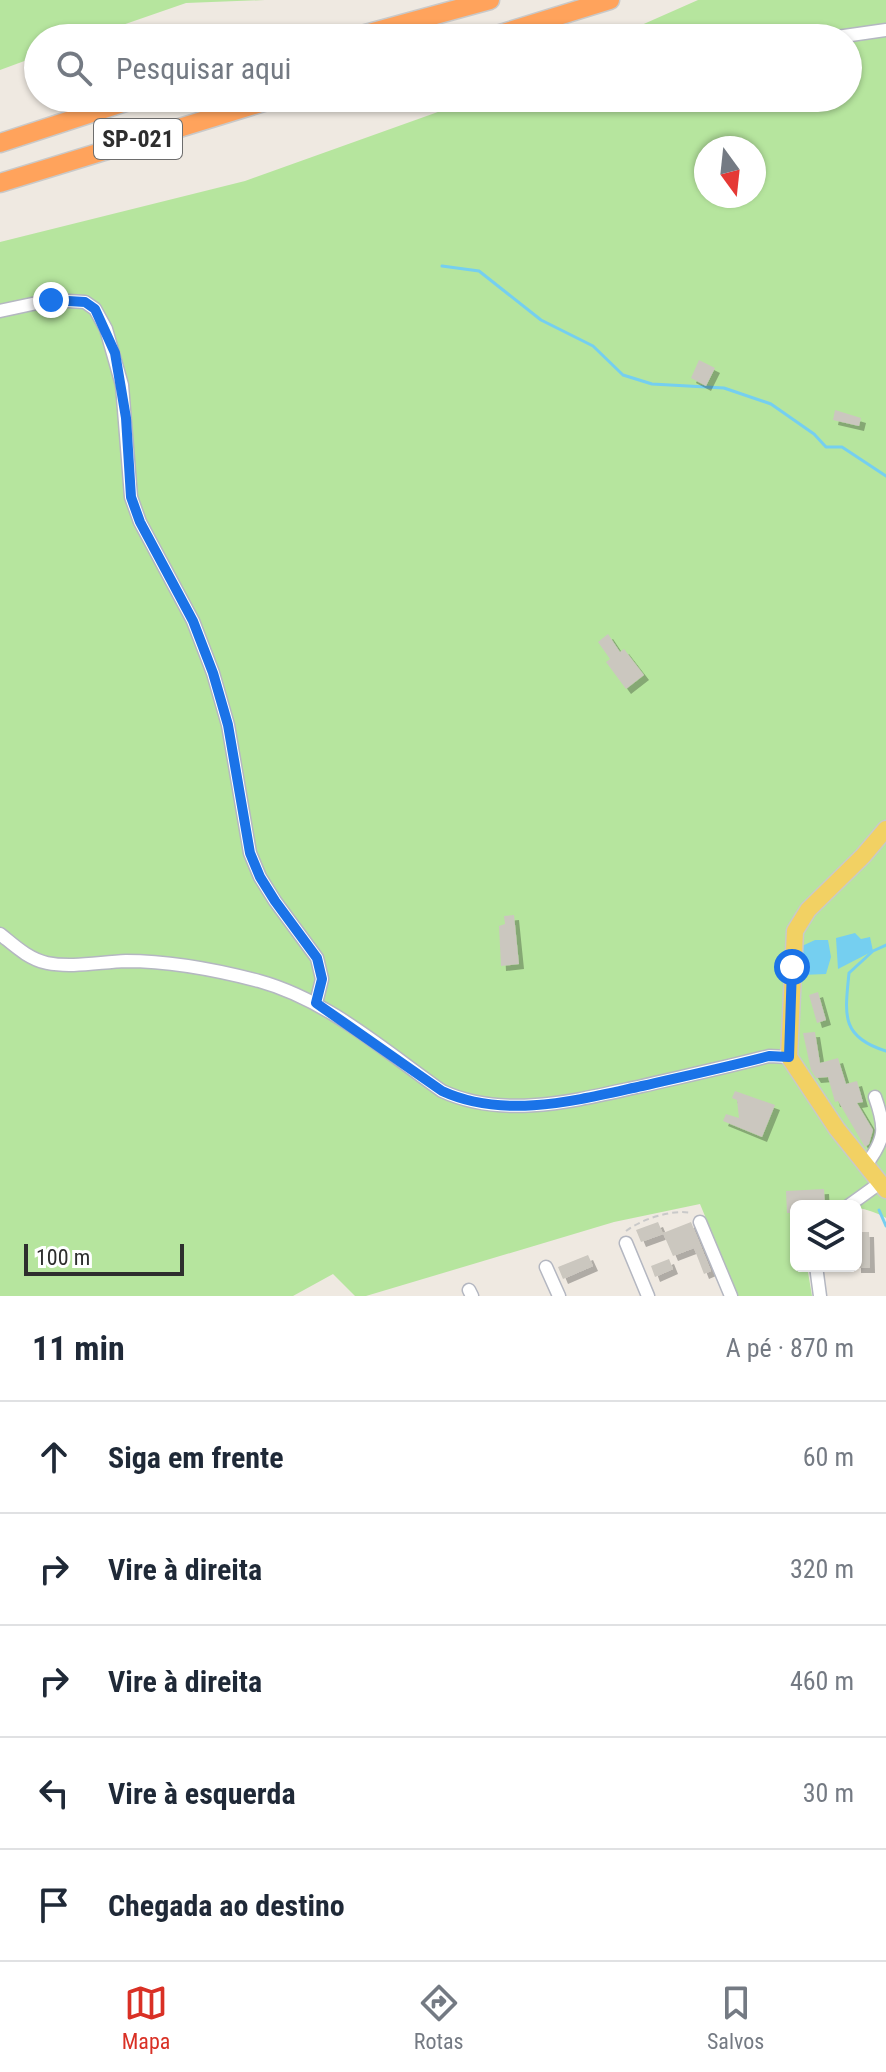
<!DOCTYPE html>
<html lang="pt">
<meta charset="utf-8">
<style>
body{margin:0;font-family:"Roboto Condensed",sans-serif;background:#f2f2f3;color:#1f2937}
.controls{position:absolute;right:24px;bottom:24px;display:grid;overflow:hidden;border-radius:12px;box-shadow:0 2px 6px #0004}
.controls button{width:72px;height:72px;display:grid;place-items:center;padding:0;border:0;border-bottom:2px solid #e0e1e3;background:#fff;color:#1f2937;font:40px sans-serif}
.compass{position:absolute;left:694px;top:136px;width:72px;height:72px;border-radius:50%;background:#fff;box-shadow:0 2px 6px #0004;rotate:165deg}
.scale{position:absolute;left:24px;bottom:20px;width:160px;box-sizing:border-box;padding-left:8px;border:4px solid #2e2e2e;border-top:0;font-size:22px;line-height:28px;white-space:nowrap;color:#2e2e2e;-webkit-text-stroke:6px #fff;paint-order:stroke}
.stop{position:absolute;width:24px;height:24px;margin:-18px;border:6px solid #1a73e8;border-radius:50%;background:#fff}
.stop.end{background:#1a73e8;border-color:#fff;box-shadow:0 2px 8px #0008}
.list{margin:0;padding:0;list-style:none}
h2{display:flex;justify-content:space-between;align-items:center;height:104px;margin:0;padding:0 32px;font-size:34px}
h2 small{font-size:26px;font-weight:400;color:#747a83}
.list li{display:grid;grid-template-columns:52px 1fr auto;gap:24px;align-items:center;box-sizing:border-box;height:112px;padding:0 32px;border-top:2px solid #e0e1e3}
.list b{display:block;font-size:30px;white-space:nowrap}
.list em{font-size:26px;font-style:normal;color:#747a83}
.icon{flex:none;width:44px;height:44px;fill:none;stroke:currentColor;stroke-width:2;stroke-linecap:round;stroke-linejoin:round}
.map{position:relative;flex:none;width:886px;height:1296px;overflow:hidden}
.search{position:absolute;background:#fff;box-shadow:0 2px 6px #0004;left:24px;right:24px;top:24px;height:88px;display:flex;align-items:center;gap:20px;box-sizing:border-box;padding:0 28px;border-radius:44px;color:#747a83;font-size:30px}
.sheet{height:664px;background:#fff}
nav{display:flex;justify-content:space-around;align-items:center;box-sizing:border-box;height:112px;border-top:2px solid #e0e1e3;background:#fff;font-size:22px;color:#747a83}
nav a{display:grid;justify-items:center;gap:4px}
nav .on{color:#d93025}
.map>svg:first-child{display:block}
.green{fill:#b6e59e;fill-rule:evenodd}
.water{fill:#75cff0}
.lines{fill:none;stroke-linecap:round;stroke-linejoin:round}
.stream{stroke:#75cff0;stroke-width:3}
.building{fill:#cbc7bf;filter:url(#shadow)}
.minor-casing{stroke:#b4b7c1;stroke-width:15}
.major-casing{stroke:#c9c9c9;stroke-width:19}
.highway-casing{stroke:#c9c9c9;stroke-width:21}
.path{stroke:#c9c9c9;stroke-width:2;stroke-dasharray:6 4;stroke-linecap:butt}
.minor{stroke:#fff;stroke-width:12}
.major{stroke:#f2d163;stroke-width:16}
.highway{stroke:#ffa35c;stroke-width:18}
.route{stroke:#1a73e8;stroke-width:10}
.labels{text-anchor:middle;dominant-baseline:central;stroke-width:7;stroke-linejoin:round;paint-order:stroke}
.shield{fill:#fff;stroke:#6d6d6d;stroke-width:2}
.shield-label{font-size:24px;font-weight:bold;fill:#2e2e2e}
</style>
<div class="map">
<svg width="886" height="1296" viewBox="0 0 886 1296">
<defs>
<filter id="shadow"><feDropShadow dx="5" dy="5" stdDeviation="0" flood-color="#0004"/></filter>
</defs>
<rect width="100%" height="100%" fill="#efe9e1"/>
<path class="green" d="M0,0H265L186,3L85,38H38V56L0,70Z
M698,0H886V1218C858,1202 827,1206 796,1206V1266H807L812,1296H738L700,1204L614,1222L366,1296H355L333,1274L293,1296H0V242L245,181L477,98H848V38H612ZM706,148H754V196H706Z"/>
<path class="water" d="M855,933L861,939L870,937L873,951L838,969L836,938Z
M815,940H828L831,957L826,974L802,975L799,961L802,946Z"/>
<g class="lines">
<path class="stream" d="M442,266L479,271L541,320L593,346L623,375L652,384L724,388L771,404L814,434L826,447H842L886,476
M886,945L873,951L849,973C845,1014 840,1037 886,1051
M879,1210L886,1226"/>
</g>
<path class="building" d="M699,360L715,368L706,386L691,378Z
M835,410L861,418L859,426L833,420Z
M608,634L620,652L624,649L644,675L626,689L606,662L610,659L598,642Z
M514,915L519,964L501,966L499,926L505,924L504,916Z
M818,992L826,1020L817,1023L809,995Z
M815,1032L820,1063L838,1058L846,1084L857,1081L863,1102L857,1103L873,1130L869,1144L865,1147L838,1101L835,1102L828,1077L816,1078L811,1070L803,1033Z
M735,1091L775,1105L762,1137L723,1121L726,1114L739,1118L737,1100L732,1098Z
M824,1189L825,1206H796V1213H787L786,1191Z
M658,1222L663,1234L641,1242L636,1230Z
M691,1222L711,1271L704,1274L694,1248L673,1256L663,1233Z
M856,1232H869L870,1268H856Z
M588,1255L593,1266L563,1279L558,1267Z
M669,1259L673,1269L655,1277L651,1266Z"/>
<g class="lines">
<defs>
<path id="minor" d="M830,38L886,30
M0,311L51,300L85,302L95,309L106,329L122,385L131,497L140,522L193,621L213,673L228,725L250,853L260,877L275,901L317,958L322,979L316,1003
M0,934C14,945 28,959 47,963C72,968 100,962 126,961C170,961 217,970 259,981C328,1000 385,1051 442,1091C505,1120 577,1100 642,1086C685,1076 727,1067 769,1056L789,1057
M865,1166C886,1139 886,1128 875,1097
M848,1206L880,1183
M700,1222L731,1296
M626,1243L648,1296
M816,1266L820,1296
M546,1267L559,1296
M469,1290L472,1296"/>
<path id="major" d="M886,829L863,856L808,910L795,931L789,1057L837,1129L886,1190"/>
<path id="highway" d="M351,38L490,0
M487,38L610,0
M0,143L138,98
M0,183L277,98"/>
</defs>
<use href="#minor" class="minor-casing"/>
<use href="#major" class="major-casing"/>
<use href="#highway" class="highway-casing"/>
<path class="path" d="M626,1231C642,1219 672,1209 692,1213"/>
<use href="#minor" class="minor"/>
<use href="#major" class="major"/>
<use href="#highway" class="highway"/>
</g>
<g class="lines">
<path class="route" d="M51,300L85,302L95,309L115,353L126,418L131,497L140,522L193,621L213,673L228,725L250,853L260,877L275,901L317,958L322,979L316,1003L442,1091C505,1120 578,1100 642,1086C685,1076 727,1067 769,1056L789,1057L792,967"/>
</g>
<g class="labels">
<rect class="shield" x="94" y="119" width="88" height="40" rx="6"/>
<g class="shield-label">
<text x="138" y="139">SP-021</text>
</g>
</g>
</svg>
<div class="controls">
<button><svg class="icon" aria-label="layers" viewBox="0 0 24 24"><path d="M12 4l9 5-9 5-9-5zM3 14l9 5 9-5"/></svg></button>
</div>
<svg class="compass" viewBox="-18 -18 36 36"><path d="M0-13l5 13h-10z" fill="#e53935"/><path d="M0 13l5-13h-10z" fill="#747a83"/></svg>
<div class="scale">100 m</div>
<div class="stop" style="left:792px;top:967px"></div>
<div class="stop end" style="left:51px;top:300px"></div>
<div class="search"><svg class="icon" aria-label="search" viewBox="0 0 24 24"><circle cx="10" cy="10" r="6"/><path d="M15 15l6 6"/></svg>Pesquisar aqui</div>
</div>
<section class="sheet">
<h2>11 min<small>A pé · 870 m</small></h2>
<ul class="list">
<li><svg class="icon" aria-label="ahead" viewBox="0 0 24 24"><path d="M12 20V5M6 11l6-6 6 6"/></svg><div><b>Siga em frente</b></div><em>60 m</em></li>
<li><svg class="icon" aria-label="right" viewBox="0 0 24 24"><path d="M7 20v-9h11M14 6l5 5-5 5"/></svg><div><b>Vire à direita</b></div><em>320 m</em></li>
<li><svg class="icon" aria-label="right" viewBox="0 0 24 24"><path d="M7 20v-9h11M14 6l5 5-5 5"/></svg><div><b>Vire à direita</b></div><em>460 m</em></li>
<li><svg class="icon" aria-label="left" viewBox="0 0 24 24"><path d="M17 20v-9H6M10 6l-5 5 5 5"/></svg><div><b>Vire à esquerda</b></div><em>30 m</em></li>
<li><svg class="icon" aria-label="arrive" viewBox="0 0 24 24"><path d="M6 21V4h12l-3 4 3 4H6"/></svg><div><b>Chegada ao destino</b></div></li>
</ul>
</section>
<nav>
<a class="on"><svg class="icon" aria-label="map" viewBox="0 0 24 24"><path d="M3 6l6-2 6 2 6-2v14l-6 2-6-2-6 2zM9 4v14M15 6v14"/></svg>Mapa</a>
<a><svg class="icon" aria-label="directions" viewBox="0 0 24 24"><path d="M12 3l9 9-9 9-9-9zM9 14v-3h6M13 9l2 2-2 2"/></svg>Rotas</a>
<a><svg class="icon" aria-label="saved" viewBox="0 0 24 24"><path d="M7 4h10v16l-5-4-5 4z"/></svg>Salvos</a>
</nav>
